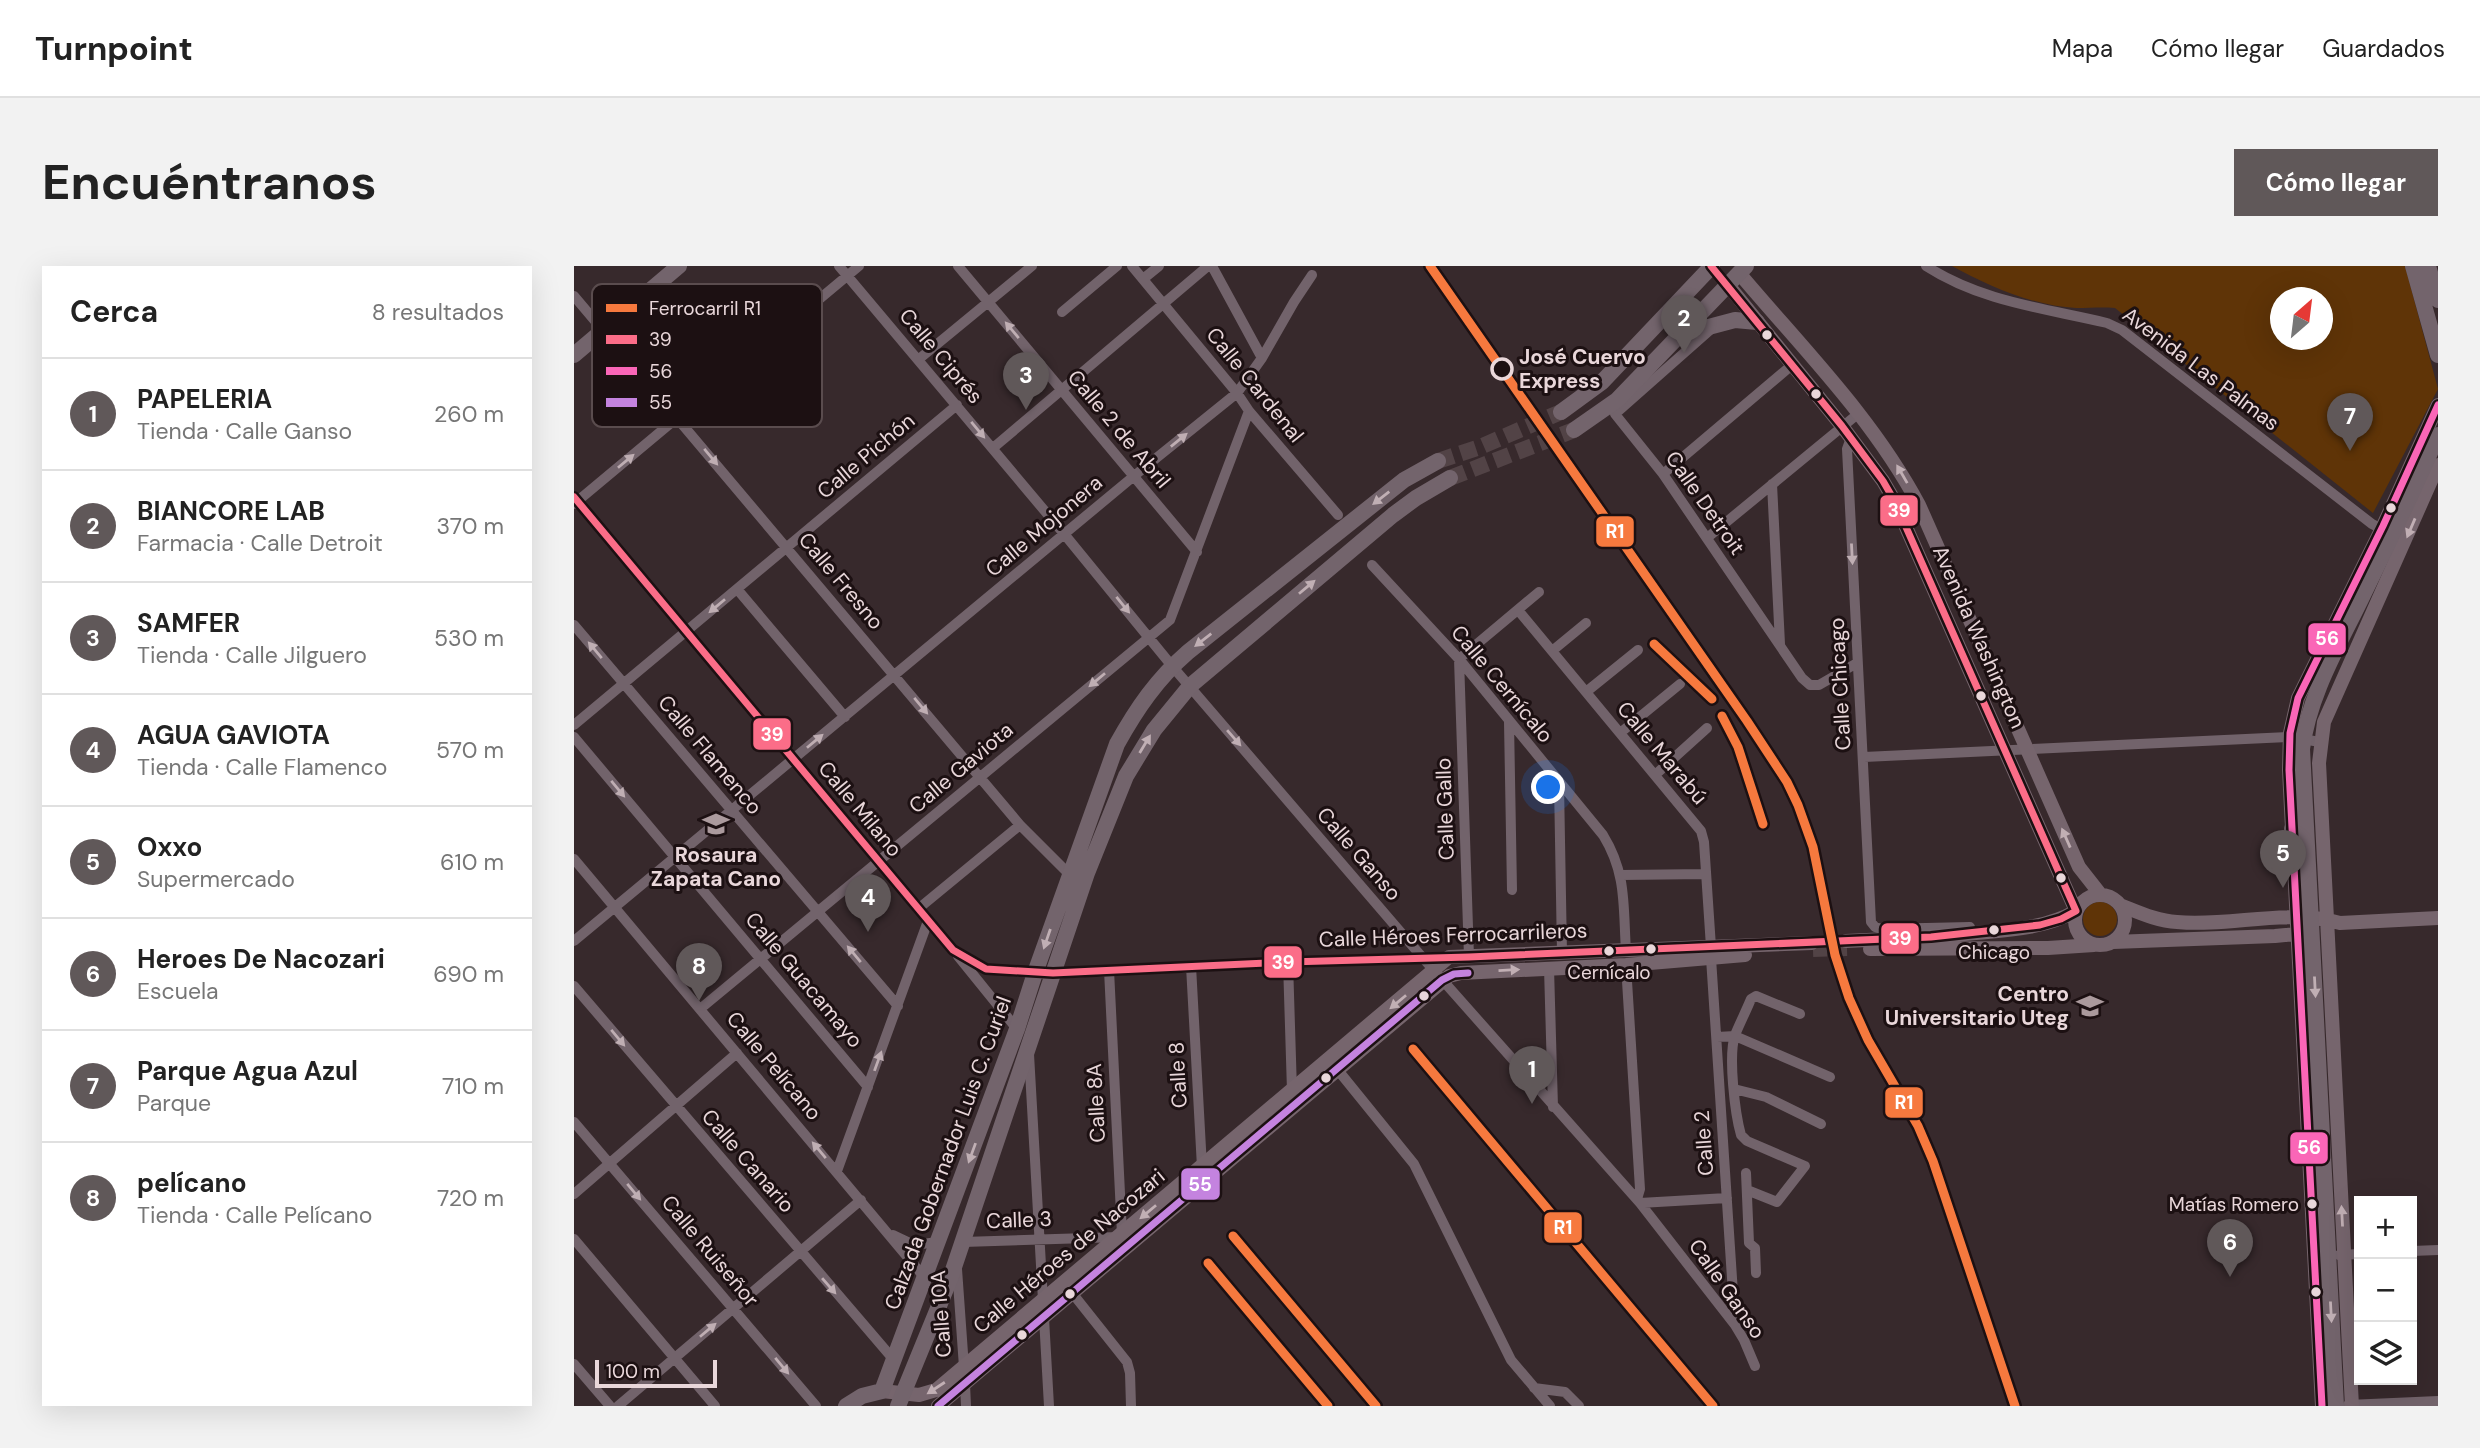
<!DOCTYPE html>
<html lang="es">
<meta charset="utf-8">
<style>
body{margin:0;font-family:"DM Sans",sans-serif;background:#f2f2f2;color:#222}
.controls{position:absolute;right:21px;bottom:21px;display:grid;overflow:hidden;border-radius:0px;box-shadow:0 7px 28px #0002}
.controls button{width:63px;height:63px;display:grid;place-items:center;padding:0;border:0;border-bottom:2px solid #e0e0e0;background:#fff;color:#222;font:35px sans-serif}
.compass{position:absolute;left:1696px;top:21px;width:63px;height:63px;border-radius:50%;background:#fff;box-shadow:0 7px 28px #0002;rotate:28deg}
.scale{position:absolute;left:21px;bottom:18px;width:122px;box-sizing:border-box;padding-left:7px;border:4px solid #e9d7da;border-top:0;font-size:19px;line-height:24px;white-space:nowrap;color:#e9d7da;-webkit-text-stroke:5px #1c1012;paint-order:stroke}
.you{position:absolute;left:975px;top:522px;width:24px;height:24px;margin:-18px;border:5px solid #fff;border-radius:50%;background:#1a73e8;box-shadow:0 0 0 10px #1a73e833}
.badge{display:grid;place-items:center;width:46px;height:46px;border-radius:50%;background:#605859;color:#fff;font-size:23px;font-weight:700}
.pin{position:absolute;translate:-50% -58px;filter:drop-shadow(0 2px 4px #0008)}
.pin::after{content:'';position:absolute;top:37px;width:24px;height:21px;background:inherit;clip-path:polygon(0 0,100% 0,50% 100%)}
.list{margin:0;padding:0;list-style:none}
h2{display:flex;justify-content:space-between;align-items:center;height:91px;margin:0;padding:0 28px;font-size:30px}
h2 small{font-size:23px;font-weight:400;color:#767676}
.list li{display:grid;grid-template-columns:46px 1fr auto;gap:21px;align-items:center;box-sizing:border-box;height:112px;padding:0 28px;border-top:2px solid #e0e0e0}
.list b{display:block;font-size:26px;white-space:nowrap}
.list p{margin:0;font-size:23px;white-space:nowrap;color:#767676}
.list em{font-size:23px;font-style:normal;color:#767676}
.icon{flex:none;width:38px;height:38px;fill:none;stroke:currentColor;stroke-width:2;stroke-linecap:round;stroke-linejoin:round}
.map{position:relative;flex:none;width:1864px;height:1140px;overflow:hidden;border-radius:0px}
header{display:flex;align-items:center;gap:42px;box-sizing:border-box;height:98px;padding:0 35px;background:#fff;border-bottom:2px solid #e0e0e0}
header strong{font-size:33px}
nav{display:flex;gap:38px;margin-inline-start:auto;font-size:24px}
.intro{display:flex;align-items:center;justify-content:space-between;box-sizing:border-box;height:168px;padding:0 42px}
h1{margin:0;font-size:49px}
.button{padding:18px 32px;border-radius:0px;background:#605859;color:#fff;font-size:24px;font-weight:700}
main{display:flex;gap:42px;padding:0 42px}
aside{flex:1;background:#fff;border-radius:0px;box-shadow:0 7px 28px #0002}
.map>svg:first-child{display:block}
.green{fill:#5f3407;fill-rule:evenodd}
.lines{fill:none;stroke-linecap:round;stroke-linejoin:round}
.secondary-tunnel{stroke:#524346;stroke-width:14;stroke-dasharray:14 7;stroke-linecap:butt}
.primary-tunnel{stroke:#524346;stroke-width:16;stroke-dasharray:16 8;stroke-linecap:butt}
.street{stroke:#72636b;stroke-width:10}
.secondary{stroke:#76656d;stroke-width:14}
.primary{stroke:#73646c;stroke-width:16}
.bus-1-casing{stroke:#1c1012;stroke-width:12}
.bus-2-casing{stroke:#1c1012;stroke-width:12}
.bus-3-casing{stroke:#1c1012;stroke-width:12}
.bus-1{stroke:#fb6d88;stroke-width:7}
.bus-2{stroke:#fa66b7;stroke-width:7}
.bus-3{stroke:#c483df;stroke-width:7}
.rail-1-casing{stroke:#1c1012;stroke-width:14}
.rail-1{stroke:#f6793e;stroke-width:9}
.oneway{fill:#bfaeb3}
.oneway2{fill:#c1afb4}
.oneway3{fill:#c0afb4}
.bus-dot{fill:#e9d7da;stroke:#1c1012;stroke-width:2.5}
.stop-dot{fill:#1c1012;stroke:#e9d7da;stroke-width:3.5}
.labels{text-anchor:middle;dominant-baseline:central;stroke-width:6;stroke-linejoin:round;paint-order:stroke}
.bus-label{font-size:19px;fill:#e9d7da;stroke:#1c1012}
.street-label{font-size:21px;fill:#e9d7da;stroke:#1c1012}
.stop-label{font-size:21px;font-weight:bold;fill:#e9d7da;stroke:#1c1012;text-anchor:start}
.poi-label{font-size:21px;font-weight:bold;fill:#e9d7da;stroke:#1c1012}
.key{fill:#1c1012;stroke:#5a4c4e;stroke-width:2}
.key-label{font-size:19px;fill:#e9d7da}
.line-badge{stroke:#1c1012;stroke-width:2.5}
.badge-label{font-size:19px;text-anchor:middle;font-weight:bold;fill:#fff}
</style>
<header>
<strong>Turnpoint</strong>
<nav><a>Mapa</a><a>Cómo llegar</a><a>Guardados</a></nav>
</header>
<div class="intro"><h1>Encuéntranos</h1><a class="button">Cómo llegar</a></div>
<main>
<aside>
<h2>Cerca<small>8 resultados</small></h2>
<ul class="list">
<li><span class="badge">1</span><div><b>PAPELERIA</b><p>Tienda · Calle Ganso</p></div><em>260 m</em></li>
<li><span class="badge">2</span><div><b>BIANCORE LAB</b><p>Farmacia · Calle Detroit</p></div><em>370 m</em></li>
<li><span class="badge">3</span><div><b>SAMFER</b><p>Tienda · Calle Jilguero</p></div><em>530 m</em></li>
<li><span class="badge">4</span><div><b>AGUA GAVIOTA</b><p>Tienda · Calle Flamenco</p></div><em>570 m</em></li>
<li><span class="badge">5</span><div><b>Oxxo</b><p>Supermercado</p></div><em>610 m</em></li>
<li><span class="badge">6</span><div><b>Heroes De Nacozari</b><p>Escuela</p></div><em>690 m</em></li>
<li><span class="badge">7</span><div><b>Parque Agua Azul</b><p>Parque</p></div><em>710 m</em></li>
<li><span class="badge">8</span><div><b>pelícano</b><p>Tienda · Calle Pelícano</p></div><em>720 m</em></li>
</ul>
</aside>
<div class="map">
<svg width="1864" height="1140" viewBox="0 0 1864 1140">
<rect width="100%" height="100%" fill="#37292c"/>
<path class="green" d="M1378,0H1831L1864,123L1799,247L1541,42C1528,41 1516,42 1502,42C1460,40 1414,20 1378,0ZM1706,32H1748V74H1706Z
M1509 653a17 17 0 1 1 34 0a17 17 0 1 1-34 0Z"/>
<g class="lines">
<path class="secondary-tunnel" d="M1239,684L1273,683"/>
<path class="primary-tunnel" d="M864,195L906,181L987,146
M876,212L1000,164"/>
<path class="street" d="M265,0L491,269L598,400L848,691L1066,937L1161,1059L1170,1074L1181,1100
M384,0L623,286
M558,0L663,127L675,145L764,249
M638,0L688,92
M1352,0C1408,36 1470,42 1533,57L1548,64L1798,258L1810,264
M569,13L585,0
M0,30L446,559L495,608L500,609
M488,46L543,0
M1136,64L1041,148L1089,208L1228,412L1236,419H1245L1283,397
M345,93L458,0
M1277,172L1273,183L1297,656L1301,661L1308,663L1396,661
M419,182L634,0
M1089,208L1218,99
M1198,218L1206,378
M0,231L379,684L412,703L471,708L714,696L874,691
M0,238L285,0
M1133,272L1285,147
M798,299L885,393L1029,569C1053,608 1049,640 1052,685
M163,323L271,451
M944,344L1127,565L1130,576L1137,681
M0,359L324,740
M978,385L1012,357
M1012,426L1064,384
M935,456L938,624
M0,459L383,139
M1046,467L1106,418
M0,471L294,821
M1290,491L1716,471L1746,476
M1081,509L1133,462
M985,518L988,687
M0,593L351,1012
M1047,609L1132,608
M344,643L446,559
M0,675L560,210L663,127L688,92L720,36L738,9
M384,690L443,763
M895,691L885,393L965,326
M1137,692L1161,1058
M714,696L718,825
M1052,699L1066,923L1063,933
M617,700L628,901
M975,702L979,841
M535,704L548,968
M0,720L320,1094
M126,743L596,354L675,145
M1143,771L1161,770L1256,811
M455,788L475,1140
M763,803L840,898L937,1094L976,1140
M1160,823L1192,831L1247,858
M0,856L242,1140
M263,905L354,655
M1172,907L1175,977L1181,982L1182,1007
M1173,924L1203,936L1231,900L1173,875L1167,869C1161,848 1154,790 1161,769C1166,757 1172,745 1177,733L1182,730L1226,748
M0,928L163,787
M1066,937L1153,932
M319,969L340,979L364,976
M0,973L141,1140
M389,976L545,971
M1838,985L1864,984
M1765,989L1785,988
M383,1003L390,1101
M499,1028L553,1096L556,1107L557,1140
M0,1098L36,1140
M391,1118L392,1140
M960,1122L991,1126L1005,1140
M1774,1139L1864,1135
M44,1140L287,934"/>
<path class="secondary" d="M1165,7C1229,83 1298,151 1345,239L1505,601L1527,629
M1154,19L1268,160L1309,215L1320,234L1502,645C1472,662 1437,664 1402,667C1359,671 1316,673 1272,675
M1501 654a25 25 0 1 1 50 0a25 25 0 1 1-50 0Z
M1546,639C1564,646 1583,655 1603,656C1657,661 1713,642 1766,657L1864,652
M1539,676L1701,670L1732,667
M1296,683L1474,682L1520,679
M308,1125L345,1129L362,1124L875,691L1238,677
M364,1140L875,710L887,707L1052,699L1171,689
M1748,1140L1715,504L1716,467L1724,432L1809,260L1864,139
M1778,1140L1745,497L1750,456L1864,199"/>
<path class="primary" d="M1839,0L1864,89
M1854,0L1864,34
M1112,67L1161,54L1183,56
M0,89L105,0
M987,146L1028,116L1138,0
M1000,164L1043,134L1172,0
M1718,563L1728,538
M272,1140L288,1130L308,1125L443,763L461,707L543,478C563,442 583,413 614,386L830,214L864,195
M324,1140L376,1013L513,607L552,510L580,464L616,420L819,249L842,232L876,212
M1762,1140L1728,483C1735,428 1765,379 1789,329C1815,276 1840,223 1864,169"/>
<defs>
<path id="bus-1" d="M0,231L379,684L412,703L479,707L714,696L895,691L1357,671L1466,659L1487,653L1502,645L1320,234L1309,215L1268,160L1137,0"/>
<path id="bus-2" d="M1748,1140L1715,504L1716,467L1724,432L1809,260L1864,139"/>
<path id="bus-3" d="M364,1140L868,714L880,708L894,707"/>
</defs>
<use href="#bus-1" class="bus-1-casing"/>
<use href="#bus-2" class="bus-2-casing"/>
<use href="#bus-3" class="bus-3-casing"/>
<use href="#bus-1" class="bus-1"/>
<use href="#bus-2" class="bus-2"/>
<use href="#bus-3" class="bus-3"/>
<defs>
<path id="rail-1" d="M856,0L1173,455L1213,516L1224,539L1239,581L1261,689L1275,732L1294,774L1344,860L1359,895L1441,1140
M1080,378L1138,433
M1148,450L1164,481L1189,558
M839,783L1139,1140
M659,970L802,1140
M634,997L754,1140"/>
</defs>
<use href="#rail-1" class="rail-1-casing"/>
<use href="#rail-1" class="rail-1"/>
</g>
<defs><path id="oneway-solid" d="M-6-.8H1V-3.2L6.5 0L1 3.2V.8H-6Z" transform="scale(1.75)"/></defs>
<g class="oneway">
<use href="#oneway-solid" transform="translate(438 64) rotate(-130)"/>
<use href="#oneway-solid" transform="translate(404 164) rotate(50)"/>
<use href="#oneway-solid" transform="translate(605 174) rotate(-39)"/>
<use href="#oneway-solid" transform="translate(137 191) rotate(50)"/>
<use href="#oneway-solid" transform="translate(52 195) rotate(-40)"/>
<use href="#oneway-solid" transform="translate(1278 288) rotate(87)"/>
<use href="#oneway-solid" transform="translate(549 339) rotate(51)"/>
<use href="#oneway-solid" transform="translate(143 340) rotate(140)"/>
<use href="#oneway-solid" transform="translate(21 384) rotate(-130)"/>
<use href="#oneway-solid" transform="translate(523 414) rotate(140)"/>
<use href="#oneway-solid" transform="translate(347 440) rotate(50)"/>
<use href="#oneway-solid" transform="translate(660 472) rotate(49)"/>
<use href="#oneway-solid" transform="translate(241 475) rotate(-40)"/>
<use href="#oneway-solid" transform="translate(44 523) rotate(50)"/>
<use href="#oneway-solid" transform="translate(280 688) rotate(-130)"/>
<use href="#oneway-solid" transform="translate(44 772) rotate(50)"/>
<use href="#oneway-solid" transform="translate(304 795) rotate(-70)"/>
<use href="#oneway-solid" transform="translate(245 884) rotate(-130)"/>
<use href="#oneway-solid" transform="translate(60 926) rotate(50)"/>
<use href="#oneway-solid" transform="translate(255 1020) rotate(49)"/>
<use href="#oneway-solid" transform="translate(134 1064) rotate(-40)"/>
<use href="#oneway-solid" transform="translate(208 1100) rotate(50)"/>
</g>
<g class="oneway2">
<use href="#oneway-solid" transform="translate(1328 208) rotate(-120)"/>
<use href="#oneway-solid" transform="translate(1837 262) rotate(113)"/>
<use href="#oneway-solid" transform="translate(1492 572) rotate(-114)"/>
<use href="#oneway-solid" transform="translate(935 704) rotate(-3)"/>
<use href="#oneway-solid" transform="translate(824 736) rotate(140)"/>
<use href="#oneway-solid" transform="translate(574 946) rotate(140)"/>
<use href="#oneway-solid" transform="translate(1768 950) rotate(-93)"/>
<use href="#oneway-solid" transform="translate(362 1122) rotate(147)"/>
</g>
<g class="oneway3">
<use href="#oneway-solid" transform="translate(807 232) rotate(142)"/>
<use href="#oneway-solid" transform="translate(733 321) rotate(-40)"/>
<use href="#oneway-solid" transform="translate(629 374) rotate(142)"/>
<use href="#oneway-solid" transform="translate(571 478) rotate(-59)"/>
<use href="#oneway-solid" transform="translate(473 673) rotate(109)"/>
<use href="#oneway-solid" transform="translate(1741 721) rotate(87)"/>
<use href="#oneway-solid" transform="translate(398 887) rotate(110)"/>
<use href="#oneway-solid" transform="translate(1757 1046) rotate(87)"/>
</g>
<defs>
<symbol id="school-bare" viewBox="-9 -9 18 18"><path d="M0-5L7-2L0 1L-7-2ZM-4 1L0 2.5L4 1V4Q0 6-4 4Z" fill="#ab9a9d" stroke="#1c1012" stroke-width="2.5" paint-order="stroke"/></symbol>
<symbol id="university-bare" viewBox="-9 -9 18 18"><path d="M0-5L7-2L0 1L-7-2ZM-4 1L0 2.5L4 1V4Q0 6-4 4Z" fill="#ab9a9d" stroke="#1c1012" stroke-width="2.5" paint-order="stroke"/></symbol>
</defs>
<g fill-rule="evenodd">
<use href="#school-bare" x="123" y="539" width="38" height="38"/>
<use href="#university-bare" x="1497" y="721" width="38" height="38"/>
</g>
<g class="bus-dot">
<circle cx="1193" cy="69" r="6"/>
<circle cx="1242" cy="128" r="6"/>
<circle cx="1817" cy="242" r="6"/>
<circle cx="1407" cy="430" r="6"/>
<circle cx="1487" cy="612" r="6"/>
<circle cx="1420" cy="664" r="6"/>
<circle cx="1077" cy="683" r="6"/>
<circle cx="1035" cy="685" r="6"/>
<circle cx="850" cy="730" r="6"/>
<circle cx="752" cy="812" r="6"/>
<circle cx="1738" cy="938" r="6"/>
<circle cx="1742" cy="1026" r="6"/>
<circle cx="496" cy="1028" r="6"/>
<circle cx="448" cy="1069" r="6"/>
</g>
<circle class="stop-dot" cx="928" cy="103" r="10"/>
<g class="labels">
<g class="bus-label">
<text x="1420" y="686">Chicago</text>
<text x="1035" y="706">Cernícalo</text>
<text x="1725" y="938" text-anchor="end">Matías Romero</text>
</g>
<g class="street-label">
<text transform="translate(367 90) rotate(50)">Calle Ciprés</text>
<text transform="translate(1627 103) rotate(37)">Avenida Las Palmas</text>
<text transform="translate(681 119) rotate(51)">Calle Cardenal</text>
<text transform="translate(545 163) rotate(50)">Calle 2 de Abril</text>
<text transform="translate(292 190) rotate(-40)">Calle Pichón</text>
<text transform="translate(1131 237) rotate(55)">Calle Detroit</text>
<text transform="translate(470 260) rotate(-40)">Calle Mojonera</text>
<text transform="translate(267 315) rotate(50)">Calle Fresno</text>
<text transform="translate(1405 371) rotate(66)">Avenida Washington</text>
<text transform="translate(928 418) rotate(50)">Calle Cernícalo</text>
<text transform="translate(1266 418) rotate(-93)">Calle Chicago</text>
<text transform="translate(1088 487) rotate(50)">Calle Marabú</text>
<text transform="translate(136 489) rotate(50)">Calle Flamenco</text>
<text transform="translate(387 502) rotate(-40)">Calle Gaviota</text>
<text transform="translate(286 543) rotate(50)">Calle Milano</text>
<text transform="translate(871 543) rotate(-92)">Calle Gallo</text>
<text transform="translate(785 588) rotate(49)">Calle Ganso</text>
<text transform="translate(879 669) rotate(-2)">Calle Héroes Ferrocarrileros</text>
<text transform="translate(230 714) rotate(50)">Calle Guacamayo</text>
<text transform="translate(200 800) rotate(50)">Calle Pelícano</text>
<text transform="translate(604 809) rotate(-93)">Calle 8</text>
<text transform="translate(522 837) rotate(-93)">Calle 8A</text>
<text transform="translate(1130 877) rotate(-94)">Calle 2</text>
<text transform="translate(374 887) rotate(-70)">Calzada Gobernador Luis C. Curiel</text>
<text transform="translate(174 895) rotate(49)">Calle Canario</text>
<text transform="translate(445 954) rotate(-2)">Calle 3</text>
<text transform="translate(136 985) rotate(50)">Calle Ruiseñor</text>
<text transform="translate(495 985) rotate(-40)">Calle Héroes de Nacozari</text>
<text transform="translate(1153 1023) rotate(55)">Calle Ganso</text>
<text transform="translate(367 1048) rotate(-94)">Calle 10A</text>
</g>
<g class="stop-label">
<text x="945" y="91">José Cuervo<tspan x="945" dy="24">Express</tspan></text>
</g>
<g class="poi-label">
<text x="142" y="589">Rosaura<tspan x="142" dy="24">Zapata Cano</tspan></text>
<text x="1495" y="728" text-anchor="end">Centro<tspan x="1495" dy="24">Universitario Uteg</tspan></text>
</g>
</g>
<rect x="18" y="18" width="230" height="143" rx="10" class="key"/>
<rect x="32" y="38" width="31" height="8" fill="#f6793e"/>
<rect x="32" y="69" width="31" height="9" fill="#fb6d88"/>
<rect x="32" y="101" width="31" height="8" fill="#fa66b7"/>
<rect x="32" y="132" width="31" height="9" fill="#c483df"/>
<g class="key-label">
<text x="75" y="49">Ferrocarril R1</text>
<text x="75" y="80">39</text>
<text x="75" y="112">56</text>
<text x="75" y="143">55</text>
</g>
<g class="line-badge">
<rect x="1305" y="228" width="40" height="33" rx="7" fill="#fb6d88"/>
<rect x="1021" y="249" width="40" height="33" rx="7" fill="#f6793e"/>
<rect x="1733" y="356" width="40" height="34" rx="7" fill="#fa66b7"/>
<rect x="178" y="451" width="40" height="34" rx="7" fill="#fb6d88"/>
<rect x="1306" y="656" width="40" height="33" rx="7" fill="#fb6d88"/>
<rect x="689" y="679" width="40" height="34" rx="7" fill="#fb6d88"/>
<rect x="1310" y="820" width="40" height="33" rx="7" fill="#f6793e"/>
<rect x="1715" y="865" width="40" height="34" rx="7" fill="#fa66b7"/>
<rect x="606" y="901" width="41" height="34" rx="7" fill="#c483df"/>
<rect x="969" y="945" width="40" height="33" rx="7" fill="#f6793e"/>
</g>
<g class="badge-label">
<text x="1325" y="251">39</text>
<text x="1041" y="272">R1</text>
<text x="1753" y="379">56</text>
<text x="198" y="475">39</text>
<text x="1326" y="679">39</text>
<text x="709" y="703">39</text>
<text x="1330" y="843">R1</text>
<text x="1735" y="888">56</text>
<text x="626" y="925">55</text>
<text x="989" y="968">R1</text>
</g>
</svg>
<div class="controls">
<button>+</button>
<button>−</button>
<button><svg class="icon" aria-label="layers" viewBox="0 0 24 24"><path d="M12 4l9 5-9 5-9-5zM3 14l9 5 9-5"/></svg></button>
</div>
<svg class="compass" viewBox="-18 -18 36 36"><path d="M0-13l5 13h-10z" fill="#e53935"/><path d="M0 13l5-13h-10z" fill="#767676"/></svg>
<div class="scale">100 m</div>
<div class="you"></div>
<div class="pin badge" style="left:958px;top:838px">1</div>
<div class="pin badge" style="left:1110px;top:87px">2</div>
<div class="pin badge" style="left:452px;top:144px">3</div>
<div class="pin badge" style="left:294px;top:666px">4</div>
<div class="pin badge" style="left:1709px;top:622px">5</div>
<div class="pin badge" style="left:1656px;top:1011px">6</div>
<div class="pin badge" style="left:1776px;top:185px">7</div>
<div class="pin badge" style="left:125px;top:735px">8</div>
</div>
</main>
